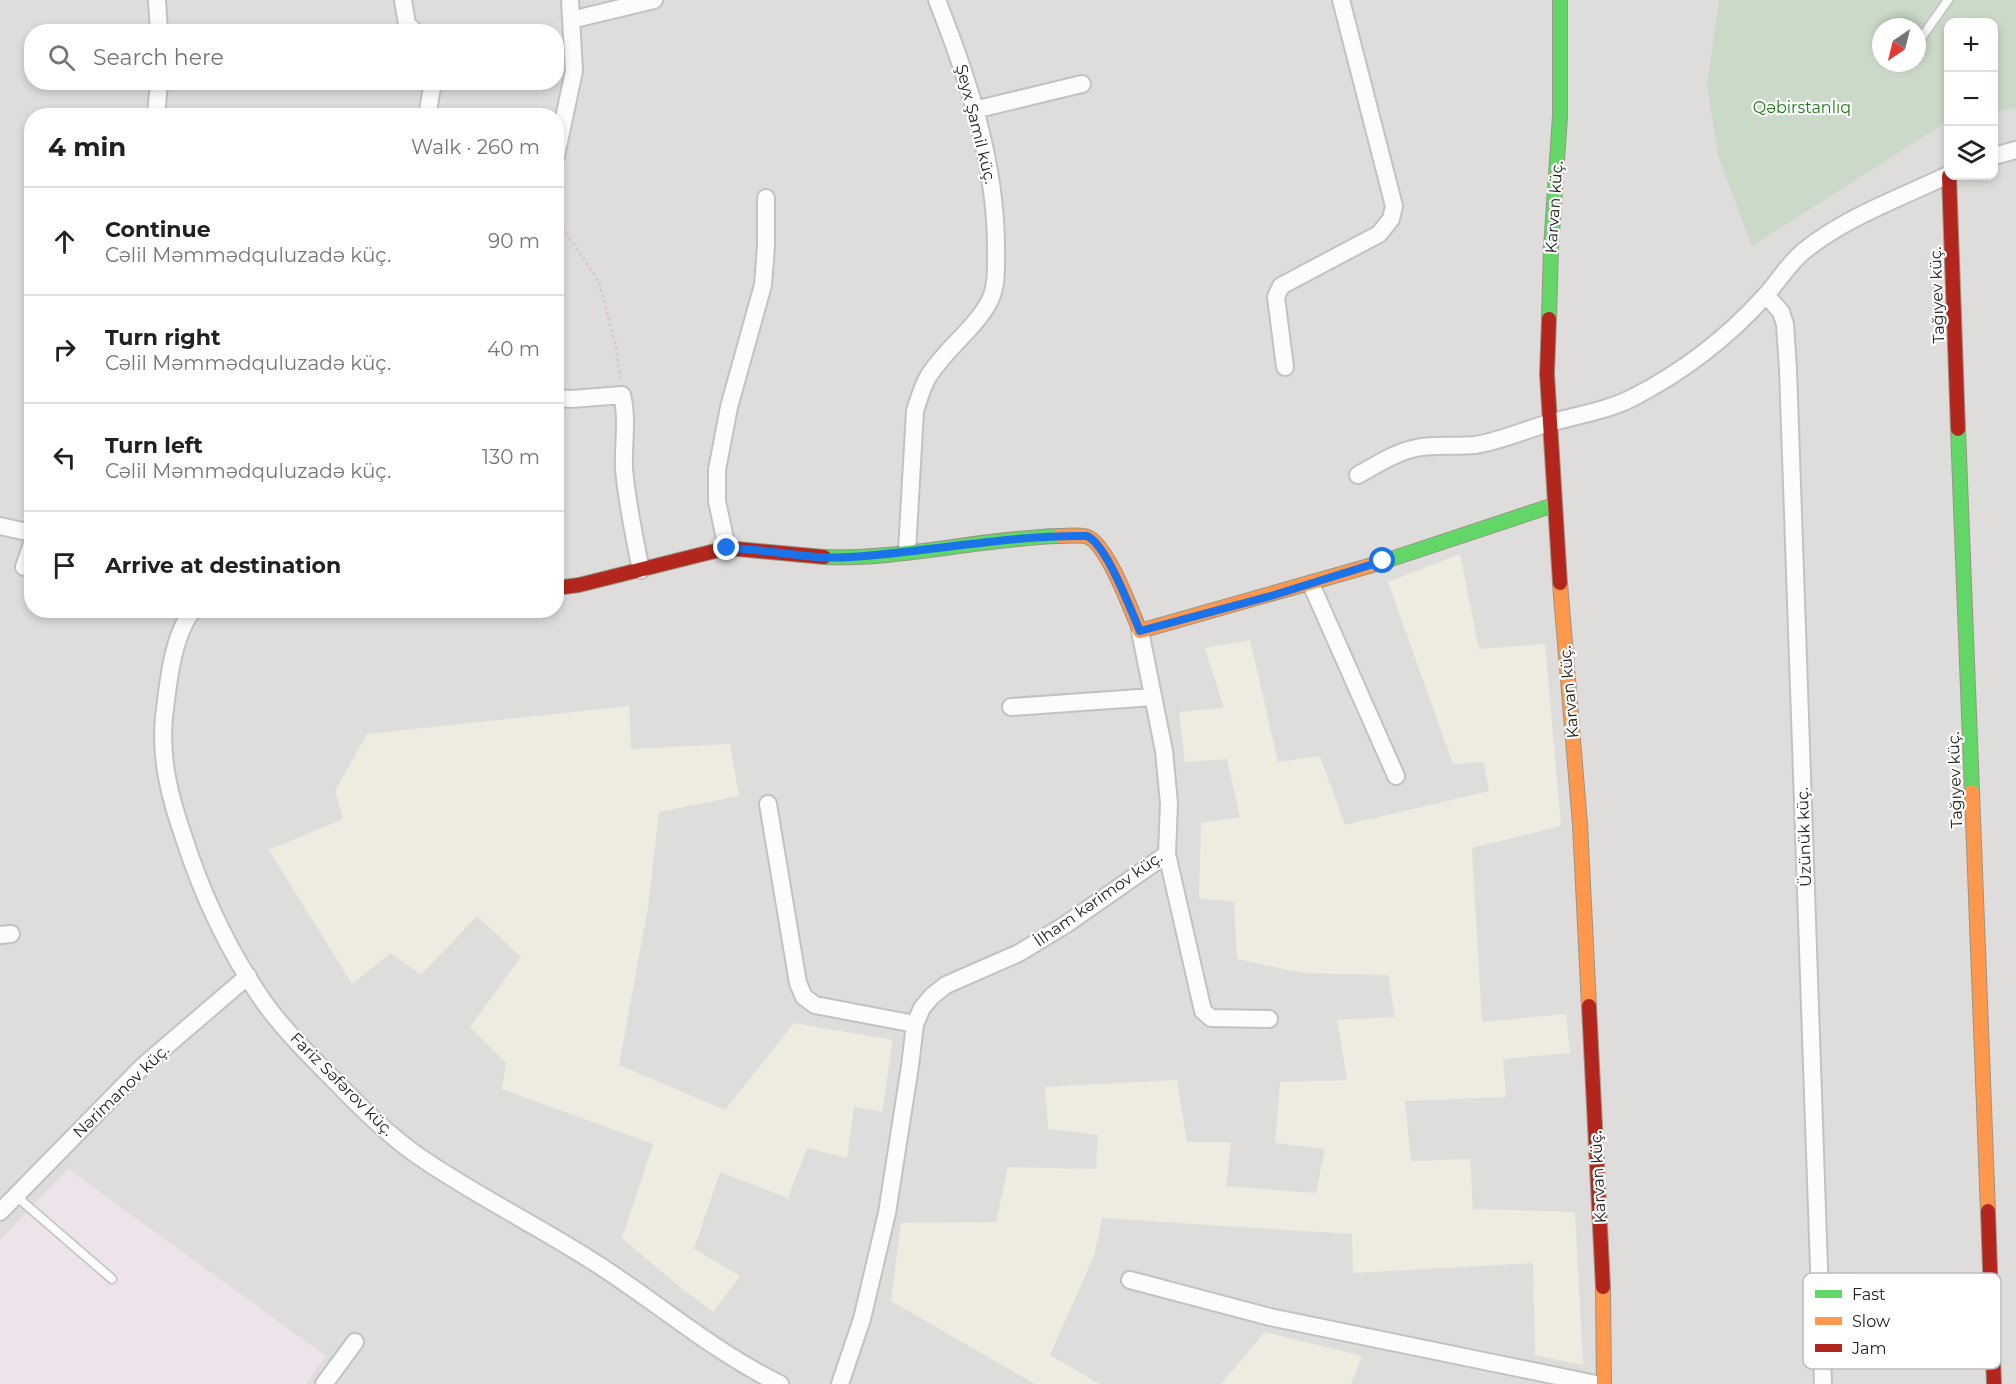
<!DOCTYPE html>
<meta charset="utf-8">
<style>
body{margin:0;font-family:Montserrat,sans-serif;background:#f6f6f6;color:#202124}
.controls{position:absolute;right:18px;top:18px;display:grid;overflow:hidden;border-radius:12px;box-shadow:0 3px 9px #0003}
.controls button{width:54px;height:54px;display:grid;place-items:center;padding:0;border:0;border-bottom:2px solid #e0e0e0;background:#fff;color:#202124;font:30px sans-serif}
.compass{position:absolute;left:1872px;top:18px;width:54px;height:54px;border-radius:50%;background:#fff;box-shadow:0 3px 9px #0003;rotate:215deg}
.stop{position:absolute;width:18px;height:18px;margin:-14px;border:4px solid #1a73e8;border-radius:50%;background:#fff}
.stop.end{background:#1a73e8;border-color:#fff;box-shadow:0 2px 6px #0008}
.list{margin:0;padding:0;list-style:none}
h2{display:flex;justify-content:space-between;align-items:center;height:78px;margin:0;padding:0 24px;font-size:26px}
h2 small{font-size:20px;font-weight:400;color:#757577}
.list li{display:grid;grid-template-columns:39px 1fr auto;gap:18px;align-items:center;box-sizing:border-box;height:108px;padding:0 24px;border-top:2px solid #e0e0e0}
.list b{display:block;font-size:22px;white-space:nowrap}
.list p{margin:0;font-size:20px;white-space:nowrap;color:#757577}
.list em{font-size:20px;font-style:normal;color:#757577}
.icon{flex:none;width:33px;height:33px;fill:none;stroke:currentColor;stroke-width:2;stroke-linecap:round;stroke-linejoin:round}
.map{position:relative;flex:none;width:2016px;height:1384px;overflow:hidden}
.search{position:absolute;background:#fff;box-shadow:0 3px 9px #0003;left:24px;top:24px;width:540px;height:66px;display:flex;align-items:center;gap:15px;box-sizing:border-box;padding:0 21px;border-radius:24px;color:#757577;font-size:22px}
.panel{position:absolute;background:#fff;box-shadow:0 3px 9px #0003;left:24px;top:108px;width:540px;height:510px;border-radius:24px}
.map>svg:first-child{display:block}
.residential{fill:#dedddc;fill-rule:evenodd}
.industrial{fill:#ece4ea}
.farmland{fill:#eeece0}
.cemetery{fill:#cbd9c8;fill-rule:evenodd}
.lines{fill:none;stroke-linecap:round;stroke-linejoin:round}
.lane-casing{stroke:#c2c2c1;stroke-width:11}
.street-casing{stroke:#c2c2c1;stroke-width:20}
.fast-casing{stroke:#999684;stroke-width:16}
.slow-casing{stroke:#999684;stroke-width:16}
.jam-casing{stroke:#999684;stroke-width:16}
.path{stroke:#d7caca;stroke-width:3;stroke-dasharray:3 3;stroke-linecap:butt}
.lane{stroke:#fdfcfc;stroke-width:8}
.street{stroke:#fdfcfc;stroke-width:16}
.fast{stroke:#63d668;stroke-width:14}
.slow{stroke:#ff974d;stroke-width:14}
.jam{stroke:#b3261e;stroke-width:14}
.route{stroke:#1a73e8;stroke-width:8}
.labels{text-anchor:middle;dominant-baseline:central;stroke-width:4.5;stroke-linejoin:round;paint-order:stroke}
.park-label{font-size:16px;fill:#207916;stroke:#fff}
.street-label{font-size:16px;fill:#212121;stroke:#fff}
.key{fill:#fff;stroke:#bcbcbc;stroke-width:1.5}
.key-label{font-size:16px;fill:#212121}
</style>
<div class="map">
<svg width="2016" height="1384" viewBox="0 0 2016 1384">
<rect width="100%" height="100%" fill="#efedeb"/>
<path class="residential" d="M0,0H2016V1384H0ZM1948,22H1994V176H1948ZM1881,27H1917V63H1881ZM32,32H556V82H32ZM32,116H556V610H32Z"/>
<path class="industrial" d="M68,1169L326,1356L306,1384H0V1240Z"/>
<path class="farmland" d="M1460,554L1479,649L1545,644L1561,826L1472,848L1482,1022L1566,1014L1570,1053L1503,1059L1506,1097L1405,1101L1411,1161L1470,1159L1473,1209L1575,1212L1583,1365L1535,1355L1533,1263L1353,1273L1352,1234L1102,1218L1094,1256L1050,1355L1099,1384H1035L891,1301L901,1223L996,1222L1008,1167L1096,1169L1098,1135L1048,1129L1045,1087L1177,1080L1187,1142H1231L1226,1186L1316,1193L1325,1149L1275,1143L1280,1082L1347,1080L1337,1020L1395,1017L1388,975L1303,973L1237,959L1234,902L1199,898L1201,823L1240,817L1227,759L1185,762L1179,712L1224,708L1205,648L1250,640L1278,762L1320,756L1345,825L1489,791L1484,762L1453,764L1388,582Z
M629,706L631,749L730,744L739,796L659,812L648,907L619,1065L725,1110L794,1023L893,1040L882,1112L854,1107L847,1158L807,1148L788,1198L720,1172L694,1249L740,1276L713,1312L681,1288L622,1238L653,1144L502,1089L506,1063L470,1027L521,957L477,916L421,975L391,953L352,984L269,850L343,819L335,791L367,734Z
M1265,1332L1362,1356L1351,1384H1221Z"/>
<path class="cemetery" d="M1719,0H2016V108L1994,112V22H1948V121L1752,246L1718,155L1707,84ZM1881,27H1917V63H1881Z"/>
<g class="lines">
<defs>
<path id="lane" d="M1917,44L1948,0
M16,1196L112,1279"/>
<path id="street" d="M157,0L159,32
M403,0L407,24L415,32
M571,20L654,0
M974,110L1082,84
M156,116L159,82
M427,116L433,82
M556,156L574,71L570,0
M1994,156L2016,150
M1766,295L1781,312L1785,324L1788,369L1823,1384
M1285,367L1276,297L1281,286L1379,234L1391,219L1394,206L1341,0
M556,398L572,399L622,395C628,419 623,444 624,469C627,503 634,536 641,570
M1358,475C1376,465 1396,452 1416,448C1435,444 1456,447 1475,445C1501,441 1525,430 1549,423C1577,415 1606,411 1632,398C1681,373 1728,337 1765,296C1778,282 1788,264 1804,251C1846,217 1900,198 1948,175
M0,526L32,533
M727,548L717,501V470L729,407L763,285L766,246V198
M907,551L915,411C919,399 922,387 928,377C945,349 974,330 989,302C997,287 996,269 996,253C997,166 969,81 937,0
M24,567L32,544
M1311,584L1396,776
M193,610C172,636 168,685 164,717C160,760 170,798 184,838C203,897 230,954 266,1005C286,1032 311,1057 335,1081C359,1106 385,1132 414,1153C472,1194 537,1225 597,1264C658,1303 714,1352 780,1384
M1011,707L1153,697
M768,804L798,983L804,997L815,1005L915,1024
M1167,854L1203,1011L1211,1018L1269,1019
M0,935L11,934
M0,1212L143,1066L248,976
M1130,1280L1270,1317L1596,1384
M324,1384L355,1342
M840,1384L862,1319L887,1213L910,1066L915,1024L922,1008L932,996L946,985L1019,953L1065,925L1167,854L1169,803L1164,751L1140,631"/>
<path id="fast" d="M1549,319L1551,248L1560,116V0
M1958,429L1972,792
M824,557C903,560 981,538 1060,536
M1376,564L1554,505"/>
<path id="slow" d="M1060,536C1068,536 1081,534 1088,537C1108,546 1131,610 1140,631L1376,564
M1560,583L1580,824L1589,1006
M1972,792L1988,1211
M1603,1287L1604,1384"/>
<path id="jam" d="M1949,176L1958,429
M1549,319L1547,374L1560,583
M556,588L579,585L727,548L824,557
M1589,1006L1603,1287
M1988,1211L1994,1384"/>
</defs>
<use href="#lane" class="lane-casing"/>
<use href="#street" class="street-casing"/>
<use href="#fast" class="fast-casing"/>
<use href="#slow" class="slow-casing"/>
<use href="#jam" class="jam-casing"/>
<path class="path" d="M556,218L599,282L616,347L620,378"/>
<use href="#lane" class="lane"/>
<use href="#street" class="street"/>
<use href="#fast" class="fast"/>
<use href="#slow" class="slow"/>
<use href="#jam" class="jam"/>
</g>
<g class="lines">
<path class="route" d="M727,548C769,549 808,560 850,557C929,552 1007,535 1087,536C1107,545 1130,609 1140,631L1274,595L1383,561"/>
</g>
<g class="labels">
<g class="park-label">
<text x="1802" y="107">Qəbirstanlıq</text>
</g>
<g class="street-label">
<text transform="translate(976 124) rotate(76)">Şeyx Şamil küç.</text>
<text transform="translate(1554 207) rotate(-86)">Karvan küç.</text>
<text transform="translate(1937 295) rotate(-92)">Tağıyev küç.</text>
<text transform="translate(1569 692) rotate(-95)">Karvan küç.</text>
<text transform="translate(1955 780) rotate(-92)">Tağıyev küç.</text>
<text transform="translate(1804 837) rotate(-92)">Üzünük küç.</text>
<text transform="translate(1098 899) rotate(-35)">İlham kərimov küç.</text>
<text transform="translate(342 1084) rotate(45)">Fariz Səfərov küç.</text>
<text transform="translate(121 1091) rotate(-44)">Nərimanov küç.</text>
<text transform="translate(1598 1177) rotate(-93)">Karvan küç.</text>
</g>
</g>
<rect x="1803" y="1273" width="198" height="96" rx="9" class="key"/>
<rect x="1815" y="1290" width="27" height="8" fill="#63d668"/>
<rect x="1815" y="1317" width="27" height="8" fill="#ff974d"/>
<rect x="1815" y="1344" width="27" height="8" fill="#b3261e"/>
<g class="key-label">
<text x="1852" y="1300">Fast</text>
<text x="1852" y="1327">Slow</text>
<text x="1852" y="1354">Jam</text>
</g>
</svg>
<div class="controls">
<button>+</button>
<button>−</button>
<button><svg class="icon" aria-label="layers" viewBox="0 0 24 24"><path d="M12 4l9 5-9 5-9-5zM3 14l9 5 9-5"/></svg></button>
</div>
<svg class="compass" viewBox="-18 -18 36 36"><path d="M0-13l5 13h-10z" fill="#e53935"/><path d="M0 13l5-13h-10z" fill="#757577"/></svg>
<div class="stop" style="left:1383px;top:561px"></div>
<div class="stop end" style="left:727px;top:548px"></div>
<div class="search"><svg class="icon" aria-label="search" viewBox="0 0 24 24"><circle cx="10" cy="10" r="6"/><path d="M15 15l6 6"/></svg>Search here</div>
<section class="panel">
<h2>4 min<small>Walk · 260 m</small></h2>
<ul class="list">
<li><svg class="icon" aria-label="ahead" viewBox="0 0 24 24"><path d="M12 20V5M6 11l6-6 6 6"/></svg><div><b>Continue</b><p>Cəlil Məmmədquluzadə küç.</p></div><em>90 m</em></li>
<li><svg class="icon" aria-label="right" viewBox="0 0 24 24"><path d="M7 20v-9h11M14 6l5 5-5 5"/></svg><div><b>Turn right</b><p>Cəlil Məmmədquluzadə küç.</p></div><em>40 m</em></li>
<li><svg class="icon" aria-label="left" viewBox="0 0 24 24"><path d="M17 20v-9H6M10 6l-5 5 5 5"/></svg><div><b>Turn left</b><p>Cəlil Məmmədquluzadə küç.</p></div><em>130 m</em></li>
<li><svg class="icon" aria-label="arrive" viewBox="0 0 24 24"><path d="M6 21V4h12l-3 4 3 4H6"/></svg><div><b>Arrive at destination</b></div></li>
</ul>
</section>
</div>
